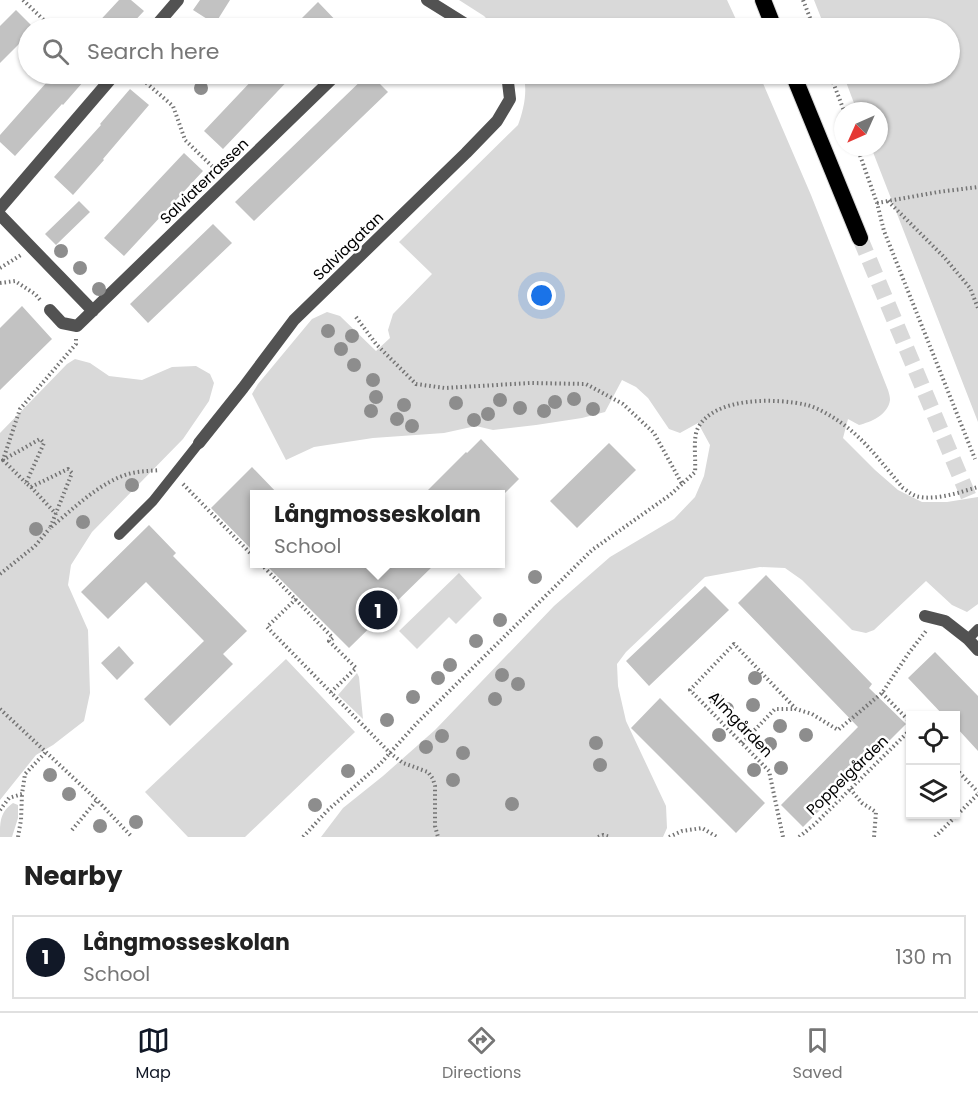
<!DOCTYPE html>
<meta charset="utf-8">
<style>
body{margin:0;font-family:Poppins,sans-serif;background:#f6f6f6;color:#222}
.controls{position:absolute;right:18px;bottom:18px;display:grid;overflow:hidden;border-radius:0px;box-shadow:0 2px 4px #0004}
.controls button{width:54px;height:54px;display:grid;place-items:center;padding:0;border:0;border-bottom:2px solid #e0e0e0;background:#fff;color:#222;font:30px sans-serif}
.compass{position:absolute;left:834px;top:102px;width:54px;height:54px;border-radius:50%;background:#fff;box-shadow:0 2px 4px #0004;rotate:225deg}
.you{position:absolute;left:542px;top:296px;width:21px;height:21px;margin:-15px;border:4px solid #fff;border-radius:50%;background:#1a73e8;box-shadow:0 0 0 9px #1a73e833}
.badge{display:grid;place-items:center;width:39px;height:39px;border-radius:50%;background:#111827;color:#fff;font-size:20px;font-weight:700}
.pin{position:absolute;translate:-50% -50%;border:3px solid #fff;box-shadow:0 2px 6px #0006}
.popup{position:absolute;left:250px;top:490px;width:255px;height:78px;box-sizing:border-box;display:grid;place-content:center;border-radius:0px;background:#fff;filter:drop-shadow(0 2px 4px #0005);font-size:20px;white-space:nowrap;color:#767676}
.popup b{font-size:22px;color:#222}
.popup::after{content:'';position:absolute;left:50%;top:100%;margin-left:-12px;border:12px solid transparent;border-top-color:#fff}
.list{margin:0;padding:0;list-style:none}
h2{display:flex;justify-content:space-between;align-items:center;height:78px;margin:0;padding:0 24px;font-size:26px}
h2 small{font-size:20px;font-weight:400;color:#767676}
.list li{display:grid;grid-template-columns:39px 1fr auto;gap:18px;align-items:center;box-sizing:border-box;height:84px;margin:0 12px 12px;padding:0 12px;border:2px solid #e0e0e0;border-radius:0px}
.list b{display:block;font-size:22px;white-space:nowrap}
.list p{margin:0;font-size:20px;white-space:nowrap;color:#767676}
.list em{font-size:20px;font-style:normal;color:#767676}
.icon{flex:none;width:33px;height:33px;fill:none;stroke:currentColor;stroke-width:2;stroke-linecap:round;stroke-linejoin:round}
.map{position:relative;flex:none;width:978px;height:837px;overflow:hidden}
.search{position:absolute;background:#fff;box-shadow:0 2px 4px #0004;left:18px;right:18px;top:18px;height:66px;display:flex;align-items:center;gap:15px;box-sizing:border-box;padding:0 21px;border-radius:33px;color:#767676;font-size:22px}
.sheet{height:174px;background:#fff}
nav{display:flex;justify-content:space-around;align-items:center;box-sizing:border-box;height:84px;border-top:2px solid #e0e0e0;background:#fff;font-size:16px;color:#767676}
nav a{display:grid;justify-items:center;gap:3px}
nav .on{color:#111827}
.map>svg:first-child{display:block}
.green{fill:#d9d9d9}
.building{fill:#c2c2c2}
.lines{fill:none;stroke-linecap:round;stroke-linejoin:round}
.trunk-tunnel{stroke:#d9d9d9;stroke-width:16;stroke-dasharray:16 8;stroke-linecap:butt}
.trunk-casing{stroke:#dbdbdb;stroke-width:18}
.path{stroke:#747474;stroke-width:4;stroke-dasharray:1.5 3;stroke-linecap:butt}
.service{stroke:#525252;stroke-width:10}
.minor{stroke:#525252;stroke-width:12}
.trunk{stroke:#000;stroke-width:16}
.tree{fill:#8d8d8d}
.labels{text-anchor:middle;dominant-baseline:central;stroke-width:5;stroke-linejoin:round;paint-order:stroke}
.street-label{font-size:15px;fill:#000;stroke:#fff}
</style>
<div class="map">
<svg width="978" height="837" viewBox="0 0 978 837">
<rect width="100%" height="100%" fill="#fff"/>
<path class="green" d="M459,0H727L740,28H496L484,16Z
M814,0H978V422L871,147H879V111H857L843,74H950V28H825Z
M523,74H759L811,195L888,390C889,393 890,397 890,400C888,415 871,422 859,425L848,419L843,438L875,470L898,490L922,502H947L978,497V604L967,612L952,605L926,581L874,630L866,633L852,630L802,580L785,568L760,567L705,577L626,652L617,664L618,686L626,721L666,806L667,828L663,837H321L343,808L383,776L435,730L554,606L610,557L674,519L695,497L704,476L710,445L698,423L680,433L669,429L648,398L636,387L622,380L605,412L582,418L536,425L493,430L476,426L444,433L373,438L314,447L286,460L252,394L258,384L312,319L327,312L340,316L376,351L390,338L388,330L393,314L432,274L399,242L518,125C524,109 528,90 523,74Z
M75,359L90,363L109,376L142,380L172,367L196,366L210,374L214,383L209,401L183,439L92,532L71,565L68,585L88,630L90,693L84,721L53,745L36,755L0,800V433L67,364Z
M459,573L482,598L456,624L449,617L417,649L399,631Z
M286,659L355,732L245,837H188L145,792Z
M357,673L359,677L363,719L338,695Z
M13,803L18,805V818L12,837H0C0,822 0,812 13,803Z"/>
<path class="building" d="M119,0H131L144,11L128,28H93Z
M200,0H230L215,24L193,10Z
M318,2L343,28H309L300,20Z
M16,10L34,28H28V35L0,63V26Z
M54,74H90L63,105L62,104L15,156L0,142V135Z
M258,74H294L223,149L204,131Z
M368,74H370L388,92L254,221L235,202Z
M130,89L149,105L103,159L104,160L73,195L54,177L101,125L100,124Z
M184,153L203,171L124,256L104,238Z
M79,201L90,212L56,245L45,234Z
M213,224L232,243L148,323L130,304Z
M22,306L52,339L0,390V328Z
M481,439L519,479L503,495H423L466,452L467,453Z
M609,443L636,470L577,528L550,501Z
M252,467L279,495H255V553L211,508Z
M149,525L176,553L173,556L247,631L223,654L233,664L170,726L144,699L204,641L146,582L108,619L81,592Z
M265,564H435L349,648Z
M766,575L872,684L869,688L906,724L803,827L781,805L858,727L738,603Z
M705,586L729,610L649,686L626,661Z
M119,646L134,663L117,680L101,663Z
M935,652L978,696V751L956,727V716H944L908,678Z
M660,698L765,803L736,833L631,728Z"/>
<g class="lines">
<path class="trunk-tunnel" d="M860,238L978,519"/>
<defs>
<path id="trunk" d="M763,0L774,28
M793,74L860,238"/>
</defs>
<use href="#trunk" class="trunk-casing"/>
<path class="path" d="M23,0L52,28
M803,0L814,28
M136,74L173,106L185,140L218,172
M830,74L844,111
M857,147L877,203L884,231L975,459
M888,201L944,257L970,288L978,308
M877,203L938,192L978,187
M0,268L21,255
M0,283L15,281L35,294L41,301
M356,317L376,344L416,384L445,388L530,383L586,384L623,404L654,433L682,484L695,472C696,461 693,440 697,430C712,396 777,398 807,405C818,408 830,415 840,422C865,439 884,466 903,488C909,492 913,496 920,497C939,500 960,492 978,487
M76,339V344L20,409L3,460L40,439L44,443L26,483L31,487L68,469L72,473L50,528C73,509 102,480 132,473C141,471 150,471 160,470
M3,460L26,483
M183,484L255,558
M31,487L56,514
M261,564L333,638L329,641L356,668L331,692
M0,574L35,546L50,528
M296,599L267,627L390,753L403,763L428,772L433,779L435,786V826L438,837
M882,693L910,722
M0,709L97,800L132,837
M742,743L775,709H795
M956,769L978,792
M850,789L862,803L876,812L874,837
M0,810L9,798L22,794L25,774L46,752
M72,830L97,800
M18,837L21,820L22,794
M303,837L327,811L380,764L417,723L592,550L670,495L682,484
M598,837L603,835L610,837
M669,837L682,831L702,828L717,837
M783,837L769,771L690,690L734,644L796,709L812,714L838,730L882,693L908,654L926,631
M799,837L815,824L910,730
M935,837L978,794"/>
<path class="service" d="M119,535L153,501L199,443
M968,639L978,629"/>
<path class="minor" d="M427,0L472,28
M154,28L178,0
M0,208L115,74
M0,215L93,311
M50,310L62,323L77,326L337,74
M199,443L243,388L294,320L466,153L497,121L510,99L507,74
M925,616L945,621L968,639L978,650"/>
<use href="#trunk" class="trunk"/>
</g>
<g class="tree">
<circle cx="201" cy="88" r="7"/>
<circle cx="61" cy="251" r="7"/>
<circle cx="80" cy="268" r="7"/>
<circle cx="99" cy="289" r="7"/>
<circle cx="328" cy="331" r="7"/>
<circle cx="352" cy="336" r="7"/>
<circle cx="341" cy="349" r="7"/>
<circle cx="354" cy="365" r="7"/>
<circle cx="373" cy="380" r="7"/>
<circle cx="376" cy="397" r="7"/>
<circle cx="574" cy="399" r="7"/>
<circle cx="500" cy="400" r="7"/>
<circle cx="555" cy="402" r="7"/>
<circle cx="456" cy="403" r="7"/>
<circle cx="404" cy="405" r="7"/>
<circle cx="520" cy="408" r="7"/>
<circle cx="593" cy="409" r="7"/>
<circle cx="371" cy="411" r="7"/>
<circle cx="544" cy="411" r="7"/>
<circle cx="488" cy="414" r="7"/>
<circle cx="397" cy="419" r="7"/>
<circle cx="474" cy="420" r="7"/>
<circle cx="412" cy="426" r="7"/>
<circle cx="132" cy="485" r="7"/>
<circle cx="83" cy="522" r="7"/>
<circle cx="36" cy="529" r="7"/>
<circle cx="535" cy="577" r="7"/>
<circle cx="500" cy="620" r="7"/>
<circle cx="476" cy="641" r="7"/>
<circle cx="450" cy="665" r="7"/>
<circle cx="502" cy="675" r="7"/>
<circle cx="438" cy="678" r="7"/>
<circle cx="755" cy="678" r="7"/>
<circle cx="518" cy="684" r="7"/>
<circle cx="413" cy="697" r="7"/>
<circle cx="495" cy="699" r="7"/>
<circle cx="716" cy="699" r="7"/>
<circle cx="753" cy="705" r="7"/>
<circle cx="727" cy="709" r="7"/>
<circle cx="387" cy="720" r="7"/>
<circle cx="780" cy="726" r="7"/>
<circle cx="719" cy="735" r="7"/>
<circle cx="806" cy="735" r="7"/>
<circle cx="442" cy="736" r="7"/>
<circle cx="596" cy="743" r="7"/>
<circle cx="770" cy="744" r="7"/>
<circle cx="426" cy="747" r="7"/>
<circle cx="463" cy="753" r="7"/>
<circle cx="600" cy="765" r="7"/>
<circle cx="781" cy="768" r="7"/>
<circle cx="754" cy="770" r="7"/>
<circle cx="348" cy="771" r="7"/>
<circle cx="50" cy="775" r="7"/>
<circle cx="453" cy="780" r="7"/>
<circle cx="69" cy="794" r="7"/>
<circle cx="512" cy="804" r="7"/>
<circle cx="315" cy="805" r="7"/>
<circle cx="136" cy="822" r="7"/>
<circle cx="100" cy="826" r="7"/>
</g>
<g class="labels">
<g class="street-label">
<text transform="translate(204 181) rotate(-44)">Salviaterrassen</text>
<text transform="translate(348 246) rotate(-44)">Salviagatan</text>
<text transform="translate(741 724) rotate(46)">Almgården</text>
<text transform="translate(847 775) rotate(-44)">Poppelgården</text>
</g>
</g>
</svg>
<div class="controls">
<button><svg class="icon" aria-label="locate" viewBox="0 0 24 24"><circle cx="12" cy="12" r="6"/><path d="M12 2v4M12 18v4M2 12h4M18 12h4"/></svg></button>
<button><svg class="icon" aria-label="layers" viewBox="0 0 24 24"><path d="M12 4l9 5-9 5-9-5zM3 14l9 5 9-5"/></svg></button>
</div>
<svg class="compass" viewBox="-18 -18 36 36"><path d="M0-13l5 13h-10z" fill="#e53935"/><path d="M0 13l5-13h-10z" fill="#767676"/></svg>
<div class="you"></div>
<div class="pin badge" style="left:378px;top:610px">1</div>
<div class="popup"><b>Långmosseskolan</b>School</div>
<div class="search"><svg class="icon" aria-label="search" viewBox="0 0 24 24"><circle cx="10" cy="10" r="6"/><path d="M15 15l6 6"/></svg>Search here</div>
</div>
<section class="sheet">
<h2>Nearby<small></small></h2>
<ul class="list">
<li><span class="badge">1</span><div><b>Långmosseskolan</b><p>School</p></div><em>130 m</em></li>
</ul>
</section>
<nav>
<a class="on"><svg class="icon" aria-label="map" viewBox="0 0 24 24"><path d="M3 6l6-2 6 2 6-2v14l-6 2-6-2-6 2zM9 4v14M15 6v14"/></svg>Map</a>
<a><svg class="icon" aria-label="directions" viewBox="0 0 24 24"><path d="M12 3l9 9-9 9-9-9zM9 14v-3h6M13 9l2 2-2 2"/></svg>Directions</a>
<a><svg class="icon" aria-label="saved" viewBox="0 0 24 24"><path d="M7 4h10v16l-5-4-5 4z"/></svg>Saved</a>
</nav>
